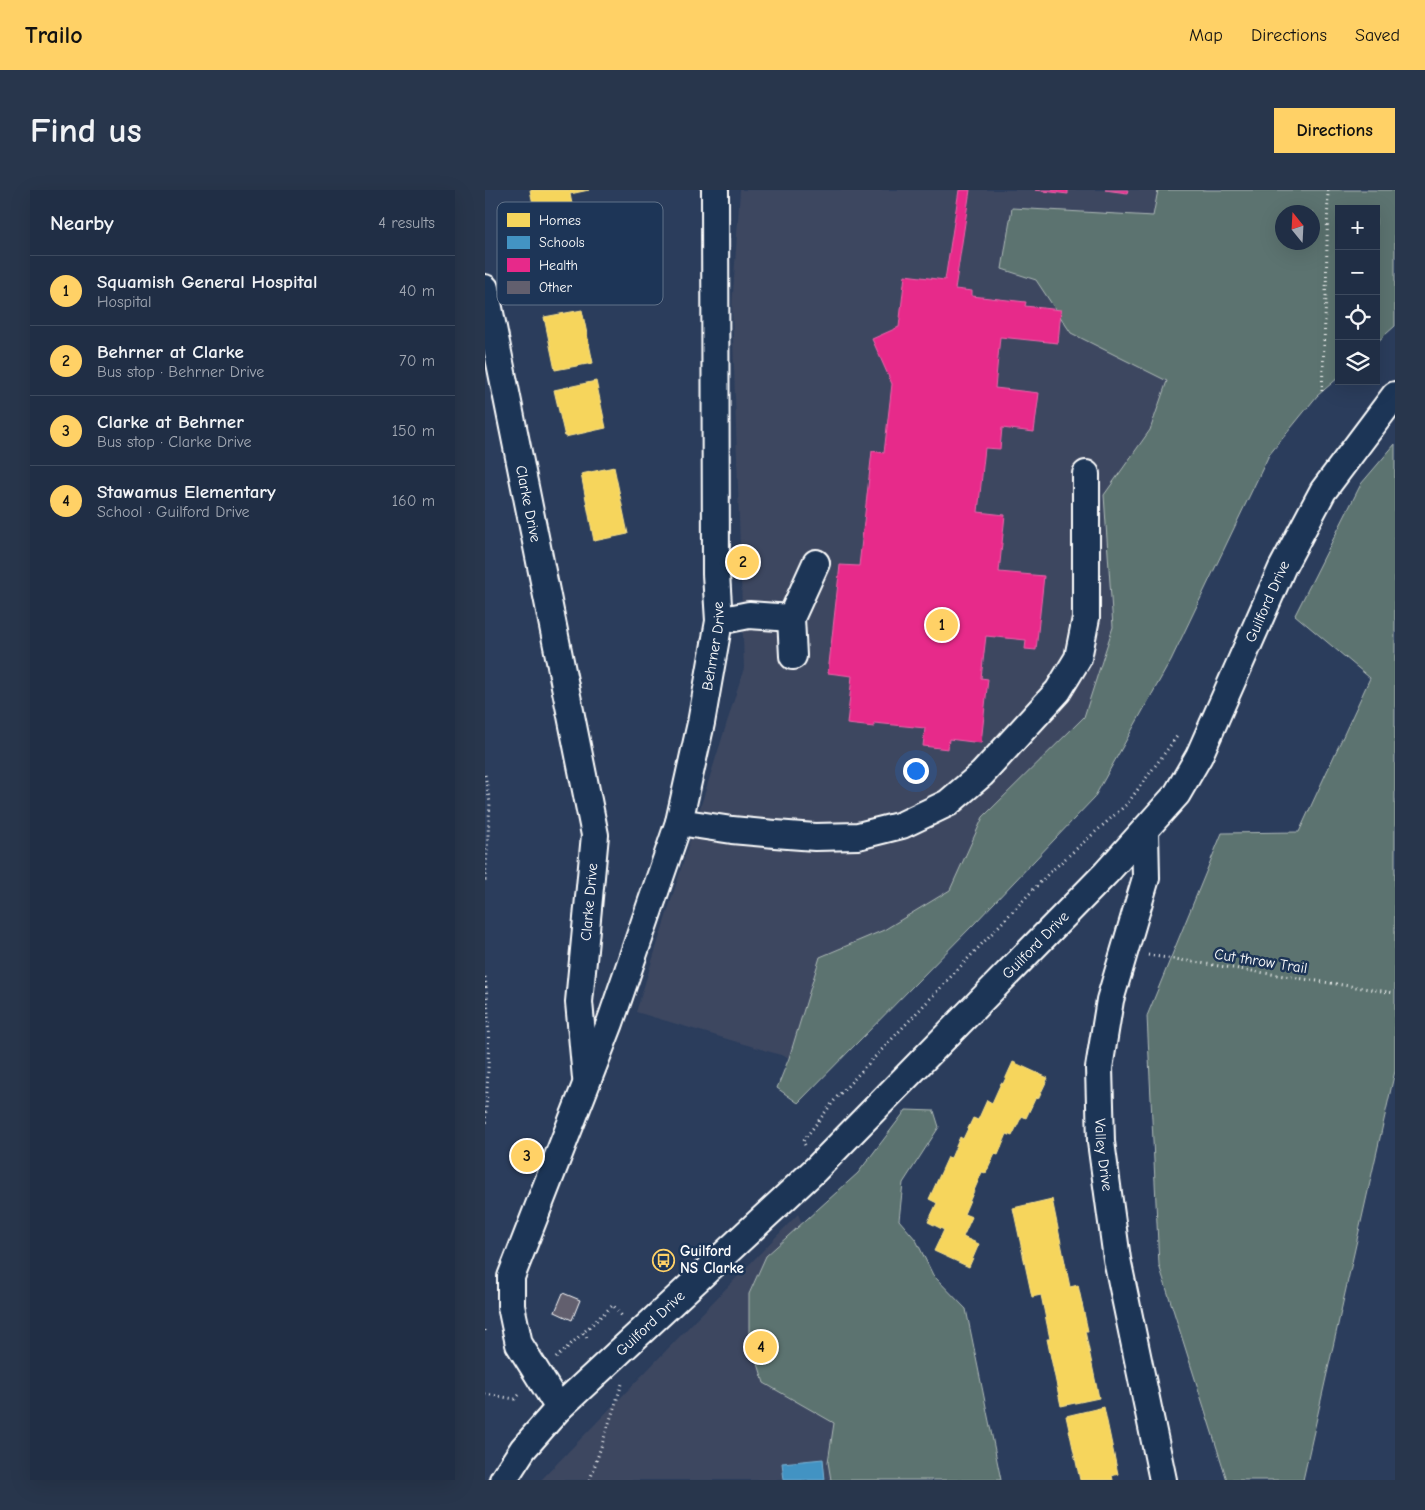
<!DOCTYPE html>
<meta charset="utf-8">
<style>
body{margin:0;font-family:"Comic Neue",sans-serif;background:#28364c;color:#f1f3f6}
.controls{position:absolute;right:15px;top:15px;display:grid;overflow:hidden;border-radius:0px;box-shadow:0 5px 20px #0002}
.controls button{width:45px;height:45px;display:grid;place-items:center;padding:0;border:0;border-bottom:1px solid #3d4a5e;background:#202e45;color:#f1f3f6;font:25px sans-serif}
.compass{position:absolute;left:790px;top:15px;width:45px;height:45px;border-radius:50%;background:#202e45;box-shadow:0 5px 20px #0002;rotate:342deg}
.you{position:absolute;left:430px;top:580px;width:18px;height:18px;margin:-12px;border:4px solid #fff;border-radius:50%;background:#1a73e8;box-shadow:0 0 0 8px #1a73e833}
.badge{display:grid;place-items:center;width:32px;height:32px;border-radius:50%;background:#ffd166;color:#111;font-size:16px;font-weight:700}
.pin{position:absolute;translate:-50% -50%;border:2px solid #fff;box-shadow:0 1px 5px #0006}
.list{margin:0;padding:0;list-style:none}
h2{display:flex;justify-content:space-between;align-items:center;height:65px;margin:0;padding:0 20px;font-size:21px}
h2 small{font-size:16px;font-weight:400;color:#a2a8b3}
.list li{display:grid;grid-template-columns:32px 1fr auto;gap:15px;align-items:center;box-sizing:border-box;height:70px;padding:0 20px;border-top:1px solid #3d4a5e}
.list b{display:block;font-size:19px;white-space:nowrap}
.list p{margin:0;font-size:16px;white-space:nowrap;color:#a2a8b3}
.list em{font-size:16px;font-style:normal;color:#a2a8b3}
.icon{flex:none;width:28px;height:28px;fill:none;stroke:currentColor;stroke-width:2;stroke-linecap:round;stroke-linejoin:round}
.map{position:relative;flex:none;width:910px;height:1290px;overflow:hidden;border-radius:0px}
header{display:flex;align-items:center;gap:30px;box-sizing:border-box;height:70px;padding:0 25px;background:#ffd166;color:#111}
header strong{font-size:24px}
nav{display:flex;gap:28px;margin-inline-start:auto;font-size:18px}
.intro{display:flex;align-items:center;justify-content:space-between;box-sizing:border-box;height:120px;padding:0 30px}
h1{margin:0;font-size:35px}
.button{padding:12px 22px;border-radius:0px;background:#ffd166;color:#111;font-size:18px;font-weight:700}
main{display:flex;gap:30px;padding:0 30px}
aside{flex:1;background:#202e45;border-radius:0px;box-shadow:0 5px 20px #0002}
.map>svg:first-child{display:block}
.built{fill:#3c4761}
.green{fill:#5c736f;stroke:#aeb9b7;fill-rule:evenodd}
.homes{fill:#f6d55c;stroke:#f9e28d}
.schools{fill:#4393c3;stroke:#7bb3d5}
.health{fill:#e7298a;stroke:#ee69ad}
.building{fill:#625f6e;stroke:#fff}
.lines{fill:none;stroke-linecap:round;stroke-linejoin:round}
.minor-casing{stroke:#fff;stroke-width:30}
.path{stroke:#fff;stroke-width:3;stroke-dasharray:1 4;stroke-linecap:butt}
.minor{stroke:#1d3557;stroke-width:26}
.labels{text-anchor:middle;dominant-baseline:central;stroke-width:5;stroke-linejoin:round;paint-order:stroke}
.street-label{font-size:15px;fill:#fff;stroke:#1d3557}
.poi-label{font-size:15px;font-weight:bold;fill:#fff;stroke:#1d3557;text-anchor:start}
.key{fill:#1d3557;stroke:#617289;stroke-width:1}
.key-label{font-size:14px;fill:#fff}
</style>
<header>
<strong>Trailo</strong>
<nav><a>Map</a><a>Directions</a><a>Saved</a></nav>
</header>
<div class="intro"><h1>Find us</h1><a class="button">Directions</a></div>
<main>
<aside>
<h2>Nearby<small>4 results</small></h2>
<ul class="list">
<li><span class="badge">1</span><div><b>Squamish General Hospital</b><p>Hospital</p></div><em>40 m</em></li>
<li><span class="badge">2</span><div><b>Behrner at Clarke</b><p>Bus stop · Behrner Drive</p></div><em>70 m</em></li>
<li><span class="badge">3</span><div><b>Clarke at Behrner</b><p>Bus stop · Clarke Drive</p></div><em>150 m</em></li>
<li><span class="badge">4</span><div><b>Stawamus Elementary</b><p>School · Guilford Drive</p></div><em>160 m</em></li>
</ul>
</aside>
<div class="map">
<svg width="910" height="1290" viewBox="0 0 910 1290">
<rect width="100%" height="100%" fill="#2b3d5c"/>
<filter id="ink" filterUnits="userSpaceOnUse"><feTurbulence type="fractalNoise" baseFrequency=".02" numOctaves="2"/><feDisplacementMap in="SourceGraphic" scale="10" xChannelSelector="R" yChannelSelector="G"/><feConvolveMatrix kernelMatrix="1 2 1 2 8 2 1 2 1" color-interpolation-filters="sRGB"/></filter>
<g filter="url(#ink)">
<path class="built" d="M255,0H767L680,392L567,598L326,874L151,822L259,478L247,118Z
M313,1024L424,1290H56Z"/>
<path class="green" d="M673,0H910V136L891,153V19H854V187L832,206L784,265L686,470L609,608L489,734L313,913L292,898L304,868L335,767L399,740L465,700L498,627L599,527L628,437L619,305L665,240L682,191L586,143L551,90L517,79L527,18L668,26ZM798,22H828V52H798Z
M910,254V881L818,1290H742L674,1075L662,826L737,643L814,642L885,488L810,425L876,294Z
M421,920L449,921L454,937L418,993L414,1030L431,1050L448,1085L481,1119L516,1290H346L343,1272L349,1233L279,1193L264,1145V1104L281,1066L373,983Z"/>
<path class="homes" d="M45,0H104L85,4L91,34L54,42Z
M97,120L108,173L70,180L59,127Z
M111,191L121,238L80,247L69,200Z
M129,277L143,344L109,351L96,284Z
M528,872L563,888L553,909L551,907L541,928L537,926L527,946L522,944L513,965L510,964L501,983L497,982L479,1024L487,1027L478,1047L494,1054L484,1077L449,1061L459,1040L443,1032L452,1013L444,1009L463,967L466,968L475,947L478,949L488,928L493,930L502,910L507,913L516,893L518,894Z
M567,1009L585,1097L593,1095L603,1141H600L614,1208L576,1216L562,1149H565L556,1105L547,1107L528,1018Z
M619,1217L633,1284L627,1286L628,1290H595L581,1226Z"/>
<path class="schools" d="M338,1269L340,1290H299L297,1273Z"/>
<path class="health" d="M474,0H485L470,99L487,101V106L541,112L540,116L576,120L573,153L515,147L510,198L554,203L549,242L517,238L515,259L500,258L493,322L520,325L514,382L559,386L551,460L540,459L541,450L501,446L496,488L503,489L496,553L464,549L463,559L438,556L440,538L389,533V537L362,534L367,486L343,483L355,375L374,376L387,261L399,263L407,194L387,149L414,137L420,85L460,90Z
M550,0H583V4Z
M620,0H643L642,3Z"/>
<path class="building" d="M78,1103L95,1110L87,1130L70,1122Z"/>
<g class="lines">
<defs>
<g id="minor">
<path id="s1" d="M0,98L110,645L94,812L101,888"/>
<path d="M234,431L264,425L306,428"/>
<path d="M308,466L306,428L331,373"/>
<path d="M194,632L247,640L290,644L330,647L373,646L417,635L463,613L497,584L573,501L593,468L601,428V284"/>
<path id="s2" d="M660,641L661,688L625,810L614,878L616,952L632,1069L678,1290"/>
<path id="s3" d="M74,1218L34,1154L26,1116V1087L125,833L194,632L216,533L234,431L231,384L230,0"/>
<path id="s4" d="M18,1290L38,1259L74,1218L330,980L621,683L692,604L714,566L797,378L838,301L910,205"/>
</g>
</defs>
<use href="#minor" class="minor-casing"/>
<path class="path" d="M837,201L841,106L843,0
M0,585L5,613L0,693
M663,765L910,803
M0,787C6,837 3,886 0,936
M320,955L318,951L352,907L564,683L642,614L693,545
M0,1140V1144
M98,1143L104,1150
M71,1168L128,1115L137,1126
M0,1204L30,1209L35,1204
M105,1290L137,1194"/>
<use href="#minor" class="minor"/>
</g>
</g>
<defs>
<symbol id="bus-ring" viewBox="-11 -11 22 22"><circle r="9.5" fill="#1d3557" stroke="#ffd166" stroke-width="1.5"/><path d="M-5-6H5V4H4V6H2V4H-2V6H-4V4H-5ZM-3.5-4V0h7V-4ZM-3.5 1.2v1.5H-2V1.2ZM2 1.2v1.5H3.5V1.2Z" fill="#ffd166"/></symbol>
</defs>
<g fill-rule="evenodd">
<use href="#bus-ring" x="166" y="1058" width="25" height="25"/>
</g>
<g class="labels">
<g class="street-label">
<text stroke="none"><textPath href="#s1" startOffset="220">Clarke Drive</textPath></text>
<text stroke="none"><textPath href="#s4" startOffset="1176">Guilford Drive</textPath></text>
<text stroke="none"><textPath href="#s3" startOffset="808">Behrner Drive</textPath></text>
<text transform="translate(104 712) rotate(-85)">Clarke Drive</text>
<text stroke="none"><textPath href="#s4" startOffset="756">Guilford Drive</textPath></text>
<text transform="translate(776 771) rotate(9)">Cut throw Trail</text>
<text stroke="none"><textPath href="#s2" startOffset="330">Valley Drive</textPath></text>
<text stroke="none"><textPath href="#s4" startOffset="216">Guilford Drive</textPath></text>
</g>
<g class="poi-label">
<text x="195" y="1061">Guilford<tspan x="195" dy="17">NS Clarke</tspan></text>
</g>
</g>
<rect x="12" y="12" width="166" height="103" rx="8" class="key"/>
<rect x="22" y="23" width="23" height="14" fill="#f6d55c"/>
<rect x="22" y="46" width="23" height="13" fill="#4393c3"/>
<rect x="22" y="68" width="23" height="14" fill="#e7298a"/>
<rect x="22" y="91" width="23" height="13" fill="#625f6e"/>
<g class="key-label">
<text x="54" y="35">Homes</text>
<text x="54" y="57">Schools</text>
<text x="54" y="80">Health</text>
<text x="54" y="102">Other</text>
</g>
</svg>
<div class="controls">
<button>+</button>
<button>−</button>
<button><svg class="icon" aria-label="locate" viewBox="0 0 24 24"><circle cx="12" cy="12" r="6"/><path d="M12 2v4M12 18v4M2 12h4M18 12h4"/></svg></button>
<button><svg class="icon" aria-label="layers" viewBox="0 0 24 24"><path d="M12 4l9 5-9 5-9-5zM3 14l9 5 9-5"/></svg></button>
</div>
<svg class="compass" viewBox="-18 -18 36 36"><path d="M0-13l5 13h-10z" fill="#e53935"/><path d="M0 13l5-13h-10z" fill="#a2a8b3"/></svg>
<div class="you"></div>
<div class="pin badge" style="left:457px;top:435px">1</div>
<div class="pin badge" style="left:258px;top:372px">2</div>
<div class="pin badge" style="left:42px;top:966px">3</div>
<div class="pin badge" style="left:276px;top:1157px">4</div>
</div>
</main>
